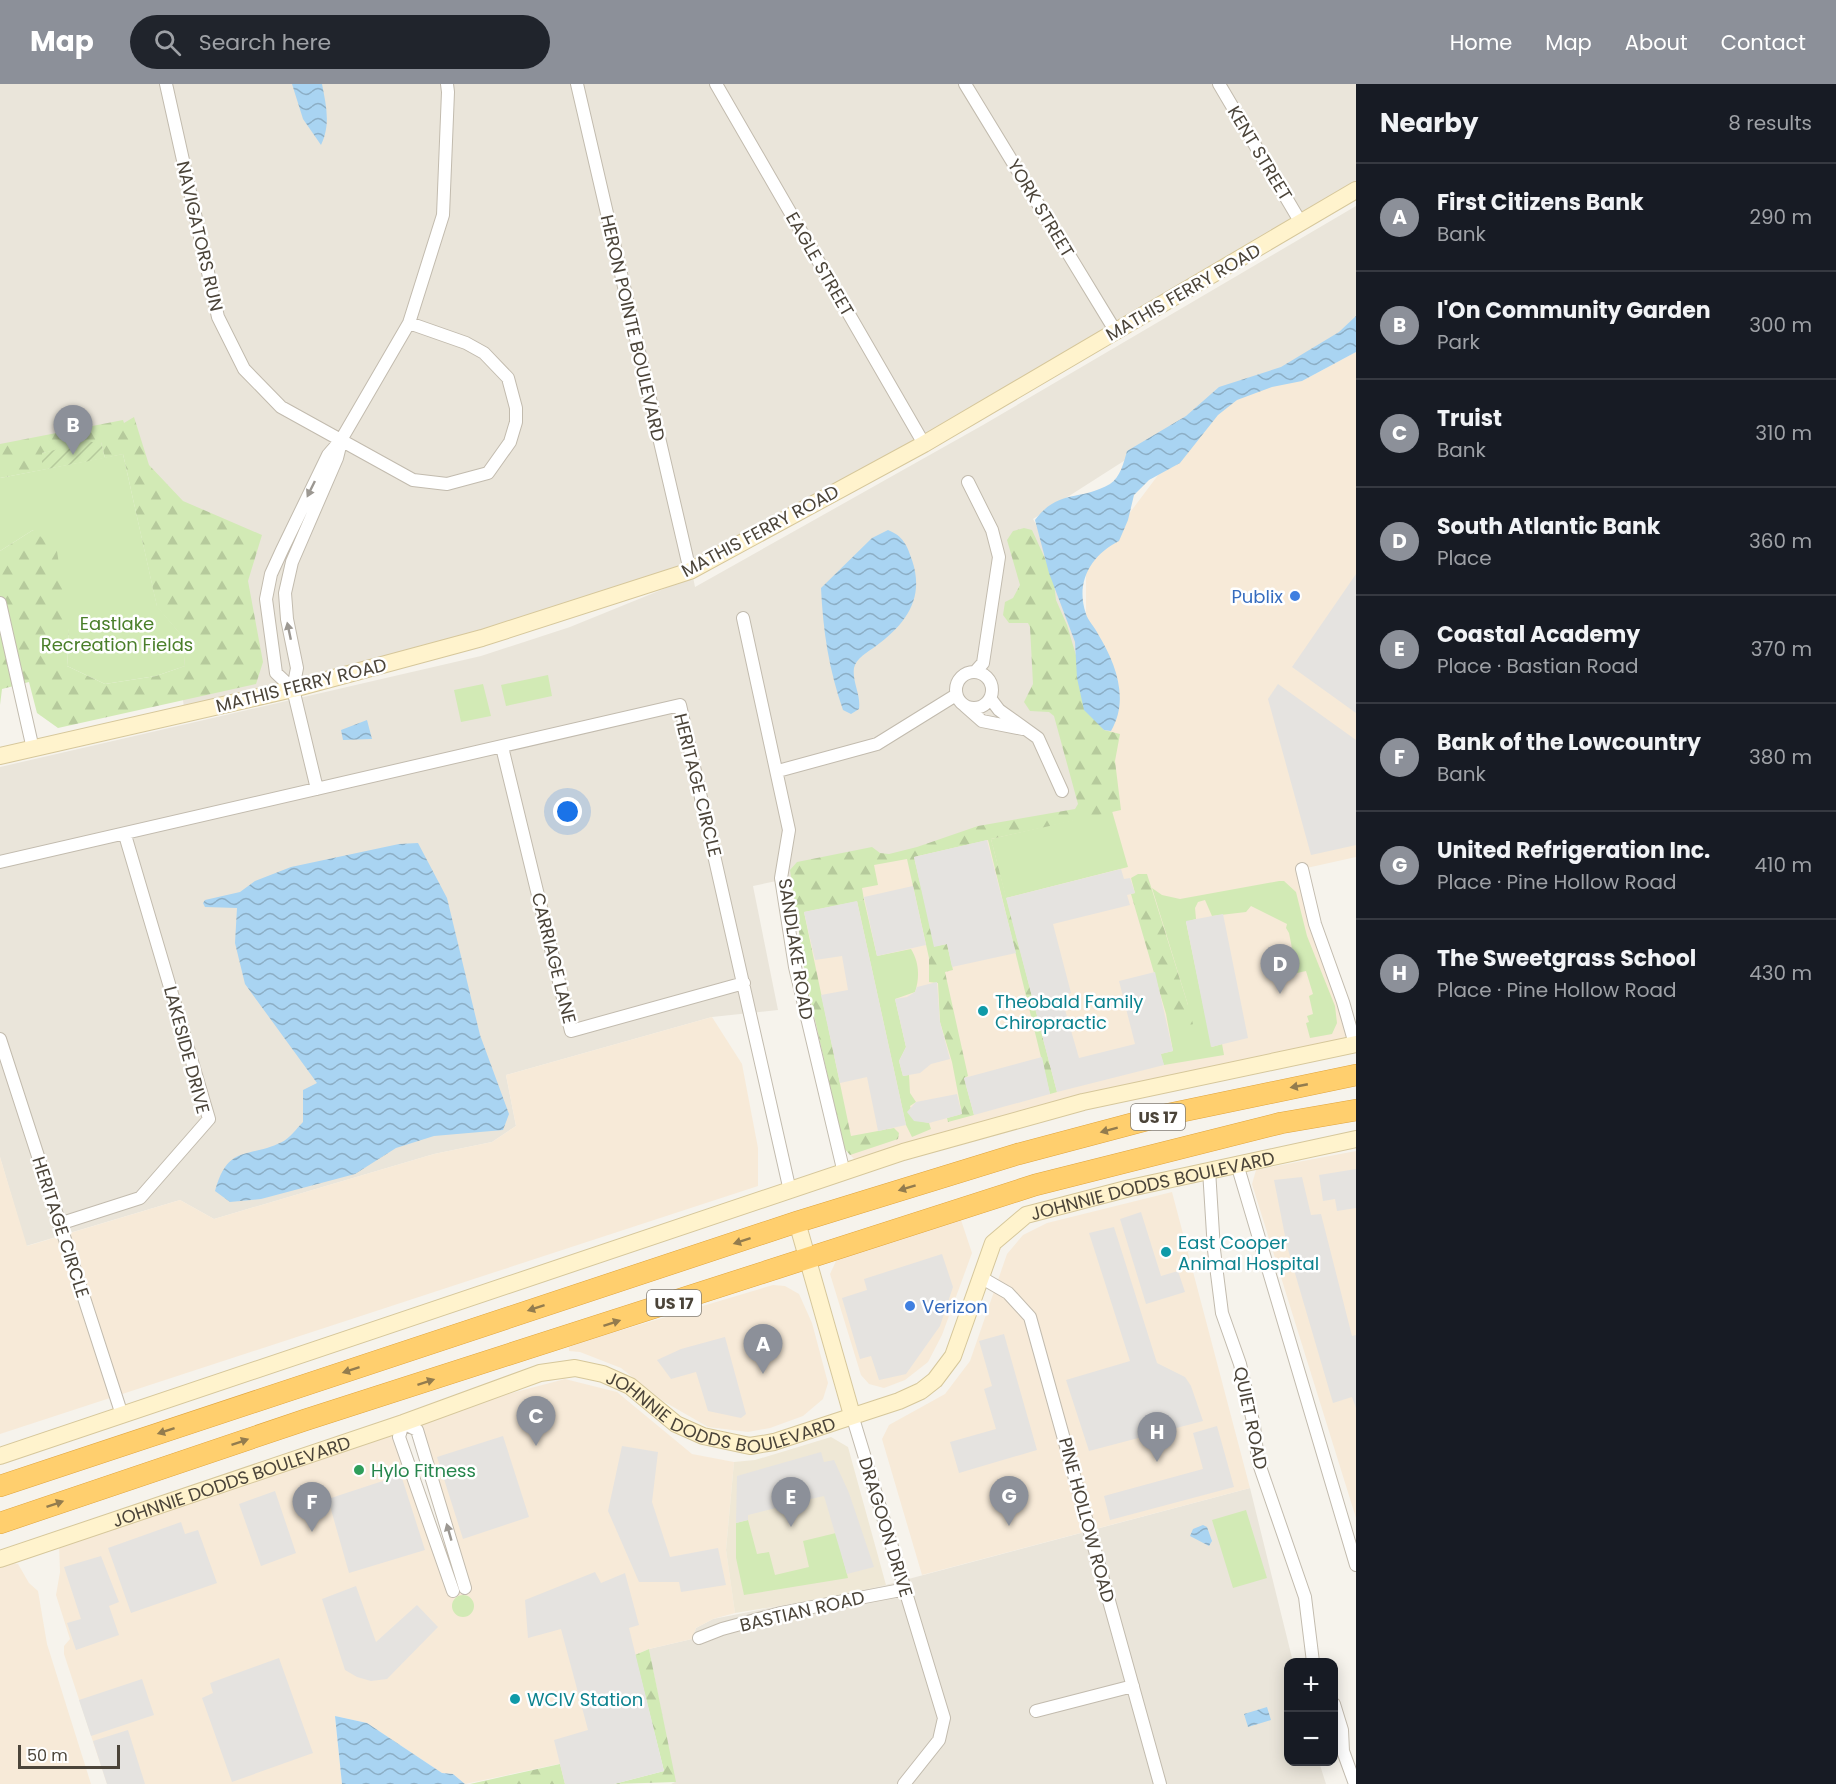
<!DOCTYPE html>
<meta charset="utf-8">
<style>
body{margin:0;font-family:Poppins,sans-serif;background:#20242c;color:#f1f3f6}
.controls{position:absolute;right:18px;bottom:18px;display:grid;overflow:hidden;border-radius:12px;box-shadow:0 3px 15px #0003}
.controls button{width:54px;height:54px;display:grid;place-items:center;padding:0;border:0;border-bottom:2px solid #363941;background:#171b24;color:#f1f3f6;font:30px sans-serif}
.scale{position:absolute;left:18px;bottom:15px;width:102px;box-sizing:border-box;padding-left:6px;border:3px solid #4b4439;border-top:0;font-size:16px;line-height:21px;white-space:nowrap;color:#4b4439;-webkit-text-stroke:4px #fff;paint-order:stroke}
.you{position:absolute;left:568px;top:728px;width:21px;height:21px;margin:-15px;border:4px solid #fff;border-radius:50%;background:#1a73e8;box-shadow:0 0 0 9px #1a73e833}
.badge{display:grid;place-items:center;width:39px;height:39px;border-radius:50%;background:#8c9099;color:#fff;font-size:20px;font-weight:700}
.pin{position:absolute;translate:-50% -50px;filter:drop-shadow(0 2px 3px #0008)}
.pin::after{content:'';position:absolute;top:32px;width:21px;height:18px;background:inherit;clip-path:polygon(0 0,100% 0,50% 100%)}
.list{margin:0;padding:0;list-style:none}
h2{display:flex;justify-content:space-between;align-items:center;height:78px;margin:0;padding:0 24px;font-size:26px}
h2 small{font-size:20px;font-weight:400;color:#9ea1a6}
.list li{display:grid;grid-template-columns:39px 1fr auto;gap:18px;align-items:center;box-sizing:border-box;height:108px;padding:0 24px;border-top:2px solid #363941}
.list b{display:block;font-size:22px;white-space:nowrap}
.list p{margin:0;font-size:20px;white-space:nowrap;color:#9ea1a6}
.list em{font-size:20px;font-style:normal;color:#9ea1a6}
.icon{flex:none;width:33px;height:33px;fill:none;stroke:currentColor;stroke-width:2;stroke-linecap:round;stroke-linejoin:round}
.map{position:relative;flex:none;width:1356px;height:1700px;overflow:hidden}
header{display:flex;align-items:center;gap:36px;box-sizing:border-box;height:84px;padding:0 30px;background:#8c9099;color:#fff}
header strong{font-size:28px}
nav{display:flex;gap:33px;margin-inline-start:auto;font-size:21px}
.search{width:420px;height:54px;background:#20242c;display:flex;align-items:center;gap:15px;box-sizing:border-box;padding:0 21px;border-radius:33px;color:#9ea1a6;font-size:22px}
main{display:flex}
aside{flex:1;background:#171b24}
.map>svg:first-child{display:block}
.residential{fill:#eae5da}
.commercial{fill:#f7ead8}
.education{fill:#efe8d6}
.green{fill:#d2eab5}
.forest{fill:url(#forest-firs)}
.garden{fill:url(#garden-furrows)}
.parking{fill:#e5e3e0}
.water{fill:url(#water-waves)}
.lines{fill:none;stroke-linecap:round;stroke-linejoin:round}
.street-casing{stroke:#c2bbae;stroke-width:14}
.secondary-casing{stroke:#d6c79b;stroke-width:18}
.highway-casing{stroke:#e0a43c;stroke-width:22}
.street{stroke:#fff;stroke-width:12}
.secondary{stroke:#fff3cd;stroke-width:16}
.highway{stroke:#ffcf6e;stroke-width:21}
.oneway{fill:#9c9892}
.oneway2{fill:#937c4e}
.shop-dot{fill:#3f7fe0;stroke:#fff;stroke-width:2}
.culture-dot{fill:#0f9aa8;stroke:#fff;stroke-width:2}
.leisure-dot{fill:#2e9e5b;stroke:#fff;stroke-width:2}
.labels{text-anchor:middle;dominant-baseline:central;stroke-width:5;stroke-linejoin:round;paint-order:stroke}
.shield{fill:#fff;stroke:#817c74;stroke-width:1.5}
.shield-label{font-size:16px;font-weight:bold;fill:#4b4439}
.street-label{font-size:18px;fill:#4b4439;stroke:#fff}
.shop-label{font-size:18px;fill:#366cbe;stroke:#fff;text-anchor:end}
.park-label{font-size:18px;fill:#4a7f2a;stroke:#fff}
.culture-label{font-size:18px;fill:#0d838f;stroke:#fff;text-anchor:start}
.leisure-label{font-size:18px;fill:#27864d;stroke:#fff;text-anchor:start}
</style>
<header>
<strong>Map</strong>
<div class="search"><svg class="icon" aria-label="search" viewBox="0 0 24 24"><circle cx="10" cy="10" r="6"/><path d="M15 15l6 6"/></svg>Search here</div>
<nav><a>Home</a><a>Map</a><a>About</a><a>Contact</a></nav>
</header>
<main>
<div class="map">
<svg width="1356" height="1700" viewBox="0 0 1356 1700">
<defs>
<pattern id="forest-firs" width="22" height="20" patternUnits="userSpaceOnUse" patternTransform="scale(1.5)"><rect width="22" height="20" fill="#d2eab5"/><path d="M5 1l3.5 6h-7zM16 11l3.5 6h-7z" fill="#b6ca9c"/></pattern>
<pattern id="garden-furrows" width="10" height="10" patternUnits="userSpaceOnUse" patternTransform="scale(1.5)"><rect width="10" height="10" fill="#d2eab5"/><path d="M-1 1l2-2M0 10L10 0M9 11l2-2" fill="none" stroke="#b6ca9c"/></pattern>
<pattern id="water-waves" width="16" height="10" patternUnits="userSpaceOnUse" patternTransform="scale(1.5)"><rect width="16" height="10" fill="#a9d4f2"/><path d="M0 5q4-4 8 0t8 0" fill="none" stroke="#8caec5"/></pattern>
</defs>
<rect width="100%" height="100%" fill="#f6f3ec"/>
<path class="residential" d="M0,0H1356V106L690,487L185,630L172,540L132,372L0,360Z
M1356,122V268L1210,322L1033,435L1086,531L1104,701L1112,727L753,802L778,926L712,933L506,991L516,1042L492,1058L434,1070L214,1135L180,1116L26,1162L0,1073V683L481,572L570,543L693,493L695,503L983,341Z
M1250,1404L1293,1578H1288V1678H1319L1326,1700H671L675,1698L649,1565L692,1555L696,1544L713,1535L886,1501Z"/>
<path class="commercial" d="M1356,268V773L1302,785L1355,960L854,1075L844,1064L806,896L798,791L1112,727L1086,531V487L1210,322L1262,298L1302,297Z
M712,933L742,980L758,1064V1102L0,1350V1073L27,1162L180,1116L214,1135L434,1070L492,1058L516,1042L506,991Z
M1356,1067V1434L1252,1100L1256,1086Z
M1172,1108L1250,1404L922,1491L882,1355L889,1341L945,1310L970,1277L1007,1170L1023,1151L1047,1139Z
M960,1133L972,1169L942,1251L928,1278L905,1296L884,1304L869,1300L861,1291L830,1190L836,1177L851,1169Z
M773,1201L785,1202L799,1210L812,1239L828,1299L823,1315L803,1332L770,1344L748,1348L708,1343L663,1317L621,1284L580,1268L569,1267V1263L585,1257Z
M565,1295L617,1308L692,1370L734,1378L726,1466L735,1529L713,1535L696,1544L692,1555L649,1565L635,1571L614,1700H565L559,1680L465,1700L453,1690L442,1689L367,1639L335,1632L342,1700H107L64,1570V1562L70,1555L56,1511L60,1488L59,1460L392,1351L396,1352L434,1464L458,1456L419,1339L504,1311Z
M6,1478L18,1480L29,1499L38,1507L47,1560L91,1700H0V1480Z"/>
<path class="education" d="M831,1353L848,1363L886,1501L828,1514L735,1529L726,1466L734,1378L755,1376Z"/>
<path class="green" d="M123,370L157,522L182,552L185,582L156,592L105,600L67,582L69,548L33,446L0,467V394Z
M548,591L552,612L506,622L501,601Z
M483,600L491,632L461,638L454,606Z
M1112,727L1128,783L1006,814L991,755Z
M1279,797H1284L1296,808L1307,852L1335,922L1337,939L1332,950L1310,954L1306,939L1309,938L1307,932L1313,930L1309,912L1313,910L1306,887L1297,889L1289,849L1286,844L1287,840L1251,822L1246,828L1212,832L1205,816L1198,818L1195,824L1196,835L1186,838L1212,963L1222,960L1224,971L1164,981L1160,970L1173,967L1166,930L1171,933L1188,921L1152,804L1162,811L1180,815Z
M864,816L877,872L911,865C919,878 920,893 915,908L895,915L906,963L899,977L903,992L909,991L910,1009L916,1018L910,1022L914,1036L929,1039L931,1045L912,1053L906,1041L857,817Z
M1246,1426L1267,1494L1233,1504L1212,1436Z
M748,1436L757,1470L769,1468L775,1491L809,1483L803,1457L836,1449L848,1494L744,1511L736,1474V1439Z
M452 1522a11 11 0 1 1 22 0a11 11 0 1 1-22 0Z"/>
<path class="forest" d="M134,333L149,381L183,417L262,451L248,497L263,578L256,600L58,644L37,629L29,598L2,605L0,621V467L33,446L57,467L69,548L67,582L105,600L156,592L185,582L182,552L157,523L123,370L105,374L101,358L42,369V386L0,394V360L123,336L124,339Z
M1024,444L1032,446L1053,492L1056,516L1067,541L1095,635L1104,646L1120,650L1115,677L1121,726L991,755L1057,1008L1050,1010L988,756L914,773L935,862L947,860L953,886L945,888L968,992L964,994L974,1031L948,1038L947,1034L962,1030L952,978L940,938L938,899L929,898V874L907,775L874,781L878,801L862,804L864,816L804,828L851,1052L894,1044L899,1049L898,1055L850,1071L844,1064L806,896L790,786L797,778L872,763L880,769L889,770L917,763L978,742L1075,725L1078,720L1054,632L1049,628L1030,627L1024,618L1033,600L1030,543L1028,539H1009L1003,531L1005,518L1013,514L1020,501L1007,456L1013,447Z
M1138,790H1147L1188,921L1193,940L1188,945L1178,943L1166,930L1131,810L1135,809L1131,794Z
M649,1565L676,1698L614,1700L664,1687L635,1571Z
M560,1680L565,1700H470Z"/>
<path class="garden" d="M88,358H101L105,374L42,386V369Z"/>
<path class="parking" d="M1356,490V629L1292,583Z
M1278,600L1356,656V761L1311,771L1268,615Z
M987,756L1016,869L952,883L947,860L934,863L914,773Z
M1121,785L1124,795L1130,794L1135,809L1127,811L1130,821L1053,840L1071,909L1061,912L1079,974L1135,960L1119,897L1155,888L1173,967L1161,970L1164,981L1057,1008L1006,814Z
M913,802L926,861L877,872L864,813Z
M857,817L906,1041L878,1047L867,993L840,999L821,911L848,906L842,872L815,876L804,828Z
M1223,830L1248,954L1211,963L1186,837Z
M937,898L940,938L950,975L931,980L920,989L903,992L899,977L906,963L895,915L907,913L915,908L917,903Z
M1042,973L1050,1010L974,1031L964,994Z
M957,1010L962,1030L929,1039L914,1037L907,1028L916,1018Z
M1356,1085V1124L1337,1127L1335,1115L1323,1117L1319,1091Z
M1302,1093L1311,1131L1321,1130L1352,1252L1356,1251V1324L1352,1313L1333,1319L1287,1162L1274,1096Z
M1141,1128L1161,1192L1178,1187L1185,1208L1146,1220L1120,1135Z
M1114,1143L1157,1279L1185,1293L1191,1302L1203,1337L1089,1367L1066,1296L1130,1277L1089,1149Z
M942,1170L953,1203L940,1242L906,1290L879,1296L871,1272L860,1275L842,1214L867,1206L864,1195Z
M1004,1250L1037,1366L959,1389L950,1358L996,1345L984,1305L992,1302L979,1257Z
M725,1253L746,1330L741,1334L708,1327L696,1288L671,1295L657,1276L681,1265Z
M1217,1342L1234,1403L1110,1436L1104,1412L1203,1385L1193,1349Z
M503,1352L529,1433L463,1455L437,1373Z
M622,1362L658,1368L652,1418L670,1473L718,1464L726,1501L681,1508L679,1498H639L608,1427Z
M821,1368L824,1378L834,1376L849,1409L874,1483L847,1490L824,1412L802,1417L799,1407L778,1412L780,1423L748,1431V1436L736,1439L737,1392Z
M401,1391L425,1466L349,1489L328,1415Z
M275,1407L296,1469L261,1482L239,1420Z
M181,1438L185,1450L198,1446L217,1499L131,1529L108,1464Z
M101,1472L119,1518L109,1522L119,1551L76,1566L67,1539L81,1535L64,1483Z
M595,1488L601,1499L625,1489L639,1541L629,1544L664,1687L614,1700H565L554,1656L588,1646L561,1545L528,1554L525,1516Z
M356,1502L376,1558L417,1521L438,1543L387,1595L371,1597L357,1593L345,1586L322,1515Z
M279,1574L313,1669L232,1698L202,1614L213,1609L210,1599Z
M142,1595L154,1631L91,1652L79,1616Z
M128,1646L145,1700H107L93,1657Z"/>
<path class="water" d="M292,0H322C326,21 331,40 321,61L303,35Z
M1356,232V268L1302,297L1272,303L1237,316L1218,331L1180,379L1149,396L1134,411L1128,436L1119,457C1091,471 1075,498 1086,530C1088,537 1095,543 1098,550C1115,578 1130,615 1111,647L1104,646L1084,626L1077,594L1075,558L1049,489L1035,436C1058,405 1081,417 1110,400C1120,394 1124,378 1127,367L1186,332L1219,303L1281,283L1339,248Z
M888,446C903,452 907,461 912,476C925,514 906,540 876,562C868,568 856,574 854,584C852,598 861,610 859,625L851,630L843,626C829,586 823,547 821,504L872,454Z
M367,636L372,655L343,656L341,646Z
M418,759L447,814L480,951L509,1030L503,1046L434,1052L396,1064L355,1090L261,1115L230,1118L215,1107C228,1060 247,1075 282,1058C290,1054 297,1044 303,1038V1006L317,999L245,900L235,859L237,824L205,823L203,819L205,816L240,808L255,797L291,783L399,760Z
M1203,1441L1207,1443L1212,1457L1209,1462L1190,1452L1193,1445Z
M1267,1623L1271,1636L1248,1643L1244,1630Z
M335,1632L367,1639L442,1689L453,1690L465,1700H342Z"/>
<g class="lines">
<defs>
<path id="street" d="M166,0L218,233L244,285L281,323L413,396L447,400L488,389L510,358L516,338V324L508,294L484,269L466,259L409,239
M577,0L690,487
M716,0L924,360
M965,0L1116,248
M1219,0L1301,139
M968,398L992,446L999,473L983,579L975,588
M0,519L33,665
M743,534L789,746L781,794L795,883L844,1089
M956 606a18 18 0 1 1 36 0a18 18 0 1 1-36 0Z
M293,605L276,589L266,515L271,490L282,466L328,371L341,356L409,239L443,131L448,8L447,0
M990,614L999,626L1038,654L1062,707
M965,622L982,637L1023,645
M502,663L571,947L744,899
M778,687L877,660L956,611
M317,705L293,605L297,584L287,535L285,509L292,478L337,374L341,358
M0,778L680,621L790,1107
M1302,785L1315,840L1343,918L1355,960
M0,955L122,1331
M1237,1080L1356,1481
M1209,1086L1214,1166L1222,1229L1240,1280L1254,1342L1258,1377L1305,1513L1313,1578
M59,1140L140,1114L209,1035L125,751
M982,1194L1008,1209L1030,1233L1160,1700
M852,1331L944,1634L939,1656L904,1700
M453,1507L399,1353L403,1339L417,1346L465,1504
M699,1554L722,1545L781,1529L906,1505
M1334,1620L1342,1646L1343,1667L1355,1700
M1036,1627L1133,1602"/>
<g id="secondary">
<path d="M0,672L293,605L482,554L690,487L924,360L1356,106"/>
<path d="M797,1138L852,1331"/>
<path d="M0,1372L903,1068L1083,1018L1356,960"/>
<path id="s1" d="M0,1475L403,1339L540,1289L575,1284L603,1290L630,1302L676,1340L703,1352L750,1362L774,1358L899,1317L921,1307L935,1296L953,1272L993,1159L1026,1131L1130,1104L1356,1055"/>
</g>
<path id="highway" d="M0,1402L797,1138L1018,1070L1169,1030L1356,991
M0,1439L305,1336L1035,1101L1281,1039L1356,1026"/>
</defs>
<use href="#street" class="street-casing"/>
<use href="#secondary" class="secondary-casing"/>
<use href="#highway" class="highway-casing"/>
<use href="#street" class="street"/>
<use href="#secondary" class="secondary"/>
<use href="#highway" class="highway"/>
</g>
<defs><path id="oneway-solid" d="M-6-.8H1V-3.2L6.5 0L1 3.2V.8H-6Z" transform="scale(1.5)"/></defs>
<g class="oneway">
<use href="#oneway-solid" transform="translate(311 405) rotate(116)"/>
<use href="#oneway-solid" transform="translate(289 547) rotate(-102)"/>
<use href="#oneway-solid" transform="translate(449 1448) rotate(-106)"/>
</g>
<g class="oneway2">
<use href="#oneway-solid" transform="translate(1299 1002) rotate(169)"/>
<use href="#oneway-solid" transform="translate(1109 1046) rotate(165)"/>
<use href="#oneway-solid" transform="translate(907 1104) rotate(163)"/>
<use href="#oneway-solid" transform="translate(742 1157) rotate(162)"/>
<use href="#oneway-solid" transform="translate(536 1224) rotate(162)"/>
<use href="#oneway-solid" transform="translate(612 1239) rotate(-18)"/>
<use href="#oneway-solid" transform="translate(351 1286) rotate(162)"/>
<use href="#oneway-solid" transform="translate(426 1298) rotate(-18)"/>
<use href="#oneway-solid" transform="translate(166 1347) rotate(162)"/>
<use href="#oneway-solid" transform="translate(240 1358) rotate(-19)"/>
<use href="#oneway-solid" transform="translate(55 1420) rotate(-19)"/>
</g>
<g class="shop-dot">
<circle cx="1295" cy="512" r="6"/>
<circle cx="910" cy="1222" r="6"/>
</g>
<g class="culture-dot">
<circle cx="983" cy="927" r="6"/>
<circle cx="1166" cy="1168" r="6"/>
<circle cx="515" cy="1615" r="6"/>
</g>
<circle class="leisure-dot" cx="359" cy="1386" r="6"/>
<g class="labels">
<g class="shield">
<rect x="1131" y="1020" width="54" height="26" rx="4.5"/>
<rect x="647" y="1206" width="54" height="26" rx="4.5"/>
</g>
<g class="shield-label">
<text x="1158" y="1033">US 17</text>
<text x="674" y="1219">US 17</text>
</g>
<g class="street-label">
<text transform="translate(1260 69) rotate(59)">KENT STREET</text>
<text transform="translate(1041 124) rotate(59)">YORK STREET</text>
<text transform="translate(200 152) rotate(77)">NAVIGATORS RUN</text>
<text transform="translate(820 180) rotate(60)">EAGLE STREET</text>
<text transform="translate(1183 208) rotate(-30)">MATHIS FERRY ROAD</text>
<text transform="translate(633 244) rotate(77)">HERON POINTE BOULEVARD</text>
<text transform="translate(760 447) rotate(-28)">MATHIS FERRY ROAD</text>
<text transform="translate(301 601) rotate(-14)">MATHIS FERRY ROAD</text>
<text transform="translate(698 701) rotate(76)">HERITAGE CIRCLE</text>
<text transform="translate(796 865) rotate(81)">SANDLAKE ROAD</text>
<text transform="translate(554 874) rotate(76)">CARRIAGE LANE</text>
<text transform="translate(187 966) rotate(75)">LAKESIDE DRIVE</text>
<text stroke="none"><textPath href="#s1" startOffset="1323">JOHNNIE DODDS BOULEVARD</textPath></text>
<text transform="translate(61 1143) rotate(72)">HERITAGE CIRCLE</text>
<text stroke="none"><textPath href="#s1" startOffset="765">JOHNNIE DODDS BOULEVARD</textPath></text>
<text transform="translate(1251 1334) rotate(78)">QUIET ROAD</text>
<text stroke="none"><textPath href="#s1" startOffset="244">JOHNNIE DODDS BOULEVARD</textPath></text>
<text transform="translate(1087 1436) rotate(75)">PINE HOLLOW ROAD</text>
<text transform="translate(886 1443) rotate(73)">DRAGOON DRIVE</text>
<text transform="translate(802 1527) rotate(-13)">BASTIAN ROAD</text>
</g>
<g class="shop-label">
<text x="1283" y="512">Publix</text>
<text x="922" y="1222" text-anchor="start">Verizon</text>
</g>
<g class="park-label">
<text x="117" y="539">Eastlake<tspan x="117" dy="21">Recreation Fields</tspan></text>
</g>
<g class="culture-label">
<text x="995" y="917">Theobald Family<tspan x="995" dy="21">Chiropractic</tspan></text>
<text x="1178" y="1158">East Cooper<tspan x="1178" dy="21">Animal Hospital</tspan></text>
<text x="527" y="1615">WCIV Station</text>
</g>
<g class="leisure-label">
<text x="371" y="1386">Hylo Fitness</text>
</g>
</g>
</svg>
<div class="controls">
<button>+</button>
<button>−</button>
</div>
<div class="scale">50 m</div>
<div class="you"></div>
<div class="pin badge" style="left:763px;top:1290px">A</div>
<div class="pin badge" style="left:73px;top:371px">B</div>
<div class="pin badge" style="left:536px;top:1362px">C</div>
<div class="pin badge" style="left:1280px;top:910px">D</div>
<div class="pin badge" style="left:791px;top:1443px">E</div>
<div class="pin badge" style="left:312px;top:1448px">F</div>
<div class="pin badge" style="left:1009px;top:1442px">G</div>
<div class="pin badge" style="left:1157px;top:1378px">H</div>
</div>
<aside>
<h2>Nearby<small>8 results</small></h2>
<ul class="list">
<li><span class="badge">A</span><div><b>First Citizens Bank</b><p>Bank</p></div><em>290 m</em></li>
<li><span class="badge">B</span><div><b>I'On Community Garden</b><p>Park</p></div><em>300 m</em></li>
<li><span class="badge">C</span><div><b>Truist</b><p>Bank</p></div><em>310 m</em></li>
<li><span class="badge">D</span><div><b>South Atlantic Bank</b><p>Place</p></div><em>360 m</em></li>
<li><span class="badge">E</span><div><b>Coastal Academy</b><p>Place · Bastian Road</p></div><em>370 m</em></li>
<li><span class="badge">F</span><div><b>Bank of the Lowcountry</b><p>Bank</p></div><em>380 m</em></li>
<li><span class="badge">G</span><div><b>United Refrigeration Inc.</b><p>Place · Pine Hollow Road</p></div><em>410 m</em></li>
<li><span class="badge">H</span><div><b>The Sweetgrass School</b><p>Place · Pine Hollow Road</p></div><em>430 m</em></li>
</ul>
</aside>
</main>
